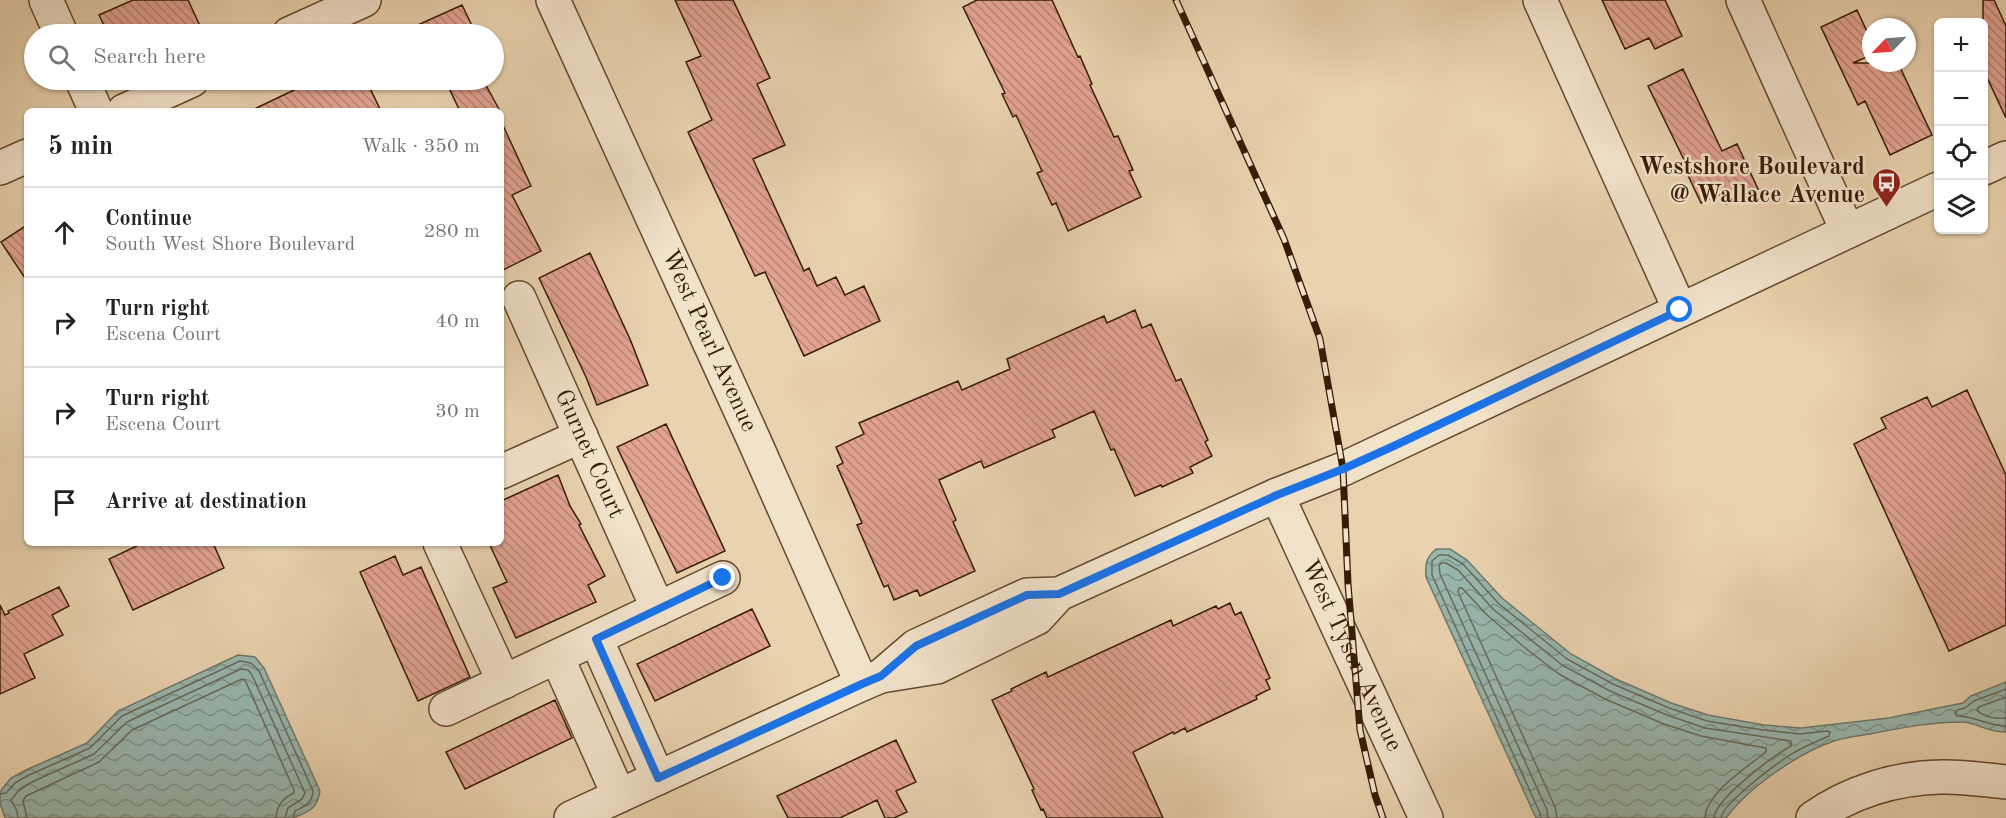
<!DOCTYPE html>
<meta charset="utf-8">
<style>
body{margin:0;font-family:"Old Standard TT",serif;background:#f2f2f2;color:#222}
.controls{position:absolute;right:18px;top:18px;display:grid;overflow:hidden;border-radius:9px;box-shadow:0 2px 4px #0004}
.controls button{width:54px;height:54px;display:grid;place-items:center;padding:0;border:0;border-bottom:2px solid #e0e0e0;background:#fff;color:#222;font:30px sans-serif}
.compass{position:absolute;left:1862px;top:18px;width:54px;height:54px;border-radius:50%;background:#fff;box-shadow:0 2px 4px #0004;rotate:245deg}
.stop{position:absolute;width:18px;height:18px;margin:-14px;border:4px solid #1a73e8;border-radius:50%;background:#fff}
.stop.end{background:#1a73e8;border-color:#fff;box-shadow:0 2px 6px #0008}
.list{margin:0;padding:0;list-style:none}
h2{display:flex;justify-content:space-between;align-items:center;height:78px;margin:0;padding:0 24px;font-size:26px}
h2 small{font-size:20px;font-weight:400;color:#767676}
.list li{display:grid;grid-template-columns:39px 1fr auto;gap:18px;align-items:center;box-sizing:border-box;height:90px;padding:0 24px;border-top:2px solid #e0e0e0}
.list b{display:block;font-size:22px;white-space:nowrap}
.list p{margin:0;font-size:20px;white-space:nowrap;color:#767676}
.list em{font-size:20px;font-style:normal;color:#767676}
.icon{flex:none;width:33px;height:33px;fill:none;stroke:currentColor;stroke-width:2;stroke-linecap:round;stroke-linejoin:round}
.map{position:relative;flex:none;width:2006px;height:818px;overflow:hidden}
.search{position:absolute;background:#fff;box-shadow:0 2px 4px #0004;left:24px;top:24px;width:480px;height:66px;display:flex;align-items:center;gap:15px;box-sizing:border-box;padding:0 21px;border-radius:33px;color:#767676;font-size:22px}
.panel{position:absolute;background:#fff;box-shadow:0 2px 4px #0004;left:24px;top:108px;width:480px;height:438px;border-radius:9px}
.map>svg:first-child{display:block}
.water{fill:url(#water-waves);stroke:#71796b;stroke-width:1.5}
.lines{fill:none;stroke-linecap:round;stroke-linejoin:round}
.shore{stroke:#686a5a;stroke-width:1.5}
.building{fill:url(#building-back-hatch);stroke:#371c04;stroke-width:1.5}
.minor-casing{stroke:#644a2e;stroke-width:36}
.minor{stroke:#f1e2ca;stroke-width:33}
.rail-casing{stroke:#371c04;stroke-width:7}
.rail{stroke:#f1e2ca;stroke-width:4.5;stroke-dasharray:14;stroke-linecap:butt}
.route{stroke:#1a73e8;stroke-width:8}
.labels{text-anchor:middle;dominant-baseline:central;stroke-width:5;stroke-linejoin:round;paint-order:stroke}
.poi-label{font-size:24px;font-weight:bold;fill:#371c04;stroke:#f1e2ca;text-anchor:end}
.street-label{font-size:24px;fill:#371c04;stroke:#f1e2ca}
</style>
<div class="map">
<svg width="2006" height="818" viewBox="0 0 2006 818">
<defs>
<pattern id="water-waves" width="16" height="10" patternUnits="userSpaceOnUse" patternTransform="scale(1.5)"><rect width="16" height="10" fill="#98b7af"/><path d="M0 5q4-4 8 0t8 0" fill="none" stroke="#7d948c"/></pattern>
<pattern id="building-back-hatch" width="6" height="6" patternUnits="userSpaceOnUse" patternTransform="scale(1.5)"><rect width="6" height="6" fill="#e2a391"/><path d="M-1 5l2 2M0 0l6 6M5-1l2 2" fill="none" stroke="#b88474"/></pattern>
</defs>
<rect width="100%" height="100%" fill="#e9d2ae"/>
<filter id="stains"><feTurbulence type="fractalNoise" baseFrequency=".00333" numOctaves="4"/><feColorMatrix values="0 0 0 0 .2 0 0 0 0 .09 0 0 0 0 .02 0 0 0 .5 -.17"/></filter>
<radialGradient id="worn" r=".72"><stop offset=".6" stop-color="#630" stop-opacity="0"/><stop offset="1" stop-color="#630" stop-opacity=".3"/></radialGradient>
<path class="water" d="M1436,549H1450L1467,560L1502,598L1571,654L1616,679L1671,703L1708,715L1764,725L1801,728L1889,718L1933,709L1963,703L1971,696L2006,682V732C1987,733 1977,722 1962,722C1930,722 1901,728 1870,734C1858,736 1845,737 1834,741C1798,753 1748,788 1726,818H1536L1426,577C1425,563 1426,558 1436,549Z
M238,655L255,657L264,668L320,791C317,810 309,811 293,818H5L0,803V794L2,789L11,778L26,770L87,743L118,711Z"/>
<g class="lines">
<path class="shore" d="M2006,689L1974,701L1965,708L1957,710L1955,713L1957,716C1975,716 1988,726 2006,726
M2006,697L1979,707L1977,710C1983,717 1996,719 2006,718
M0,794L6,793L15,783L29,775L90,748L122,716L240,661L251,663L259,671L313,791C312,804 305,806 295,811L293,818
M18,818L17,811L11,800L20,789L32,782L94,754L127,722L241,669L248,670L252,675L305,793L302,799L288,808L285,818
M27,818L23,801L26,796L99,762L132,730L242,679L245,680L294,790V793C283,798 277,805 276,818
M1541,818L1540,813L1432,575V561L1439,555H1448L1463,564L1498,603L1567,659L1613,684L1669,708L1707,721L1763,730L1800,734L1827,731L1830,732L1829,736C1816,742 1802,747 1790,755C1776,764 1723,803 1721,818
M1548,818L1547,810L1440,574L1439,566L1441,563H1446L1458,570L1493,609L1562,665L1610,691L1667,715L1705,728L1791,741V746C1773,756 1715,799 1714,818
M1557,818L1555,807L1458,592L1459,588H1462L1486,614L1524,647L1559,674L1605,699L1664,724L1701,736L1766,748V752C1747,767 1706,793 1705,818"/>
</g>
<path class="building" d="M133,0H188L201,28L187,34H108L99,15Z
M675,0H733L770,78L757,84L785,145L753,159L804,271L809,268L817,286L836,277L845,295L864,286L880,321L804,356L765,272L755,276L688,132L712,120L686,62L701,56Z
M977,0H1052L1078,57L1080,56L1092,84L1090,85L1114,137L1118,136L1133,170L1129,171L1141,197L1068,231L1056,203L1052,205L1037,173L1042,171L1016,115L1013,117L1002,94L1005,93L963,7Z
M1602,0H1665L1682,36L1655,49L1649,38L1625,49Z
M1983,0H1994L2006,26V118L1983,69Z
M462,5L476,34H398Z
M1857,10L1871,40V55L1853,63H1898L1932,135L1890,155L1865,101L1858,105L1821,27Z
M1683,69L1722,151L1737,144L1758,189L1726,204L1721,194L1701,203L1685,169L1688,168L1648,86Z
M315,80H366L381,111H250Z
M445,80H483L500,111H460Z
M501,121L531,186L512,195L541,251L501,271Z
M27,225V281L1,242Z
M590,253L630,339L648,385L597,405L586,377L539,278Z
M1135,310L1142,328L1151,324L1176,381L1181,379L1208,440L1205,442L1212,456L1190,467L1193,473L1162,487L1161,485L1135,496L1114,449L1111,450L1094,411L1052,430L1055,437L984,468L981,461L939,480L956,520L953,522L975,571L920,596L917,590L894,600L888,585L884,587L857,525L862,523L837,466L843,463L836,447L864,434L859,423L958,381L962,390L1010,369L1007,359L1104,316L1107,323Z
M1967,390L2006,475V625L1949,651L1854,444L1886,428L1881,418L1927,397L1932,407Z
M666,424L725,551L677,573L617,447Z
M558,475L570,506L581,524L579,525L605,576L588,585L596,602L516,638L493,588L507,582L489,543H501V501Z
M143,543H213L224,568L133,610L109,559Z
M395,556L403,575L421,567L470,677L418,701L360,572Z
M59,587L69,606L52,615L63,635L24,654L35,678L0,694V605L5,615L9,613L8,611Z
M1230,603L1235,615L1241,612L1270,678L1266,680L1270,689L1256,696L1257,699L1187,732L1185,728L1174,734L1173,732L1133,752L1163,818H1047L1043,809L1041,810L1032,790L1034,789L992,700L1012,691L1011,689L1046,672L1048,677L1171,620L1173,626L1216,606L1218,609Z
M752,609L770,646L655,701L637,664Z
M555,700L572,738L465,789L446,752Z
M896,740L916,782L896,791L907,812L894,818H885L877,800L840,818H788L777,796Z"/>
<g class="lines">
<defs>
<g id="minor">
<path d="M46,0L61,34"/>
<path id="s1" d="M553,0L753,438L862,684"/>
<path d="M1540,0L1680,310"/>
<path d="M1743,0L1847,230"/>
<path d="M289,34L364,0"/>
<path d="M82,80L96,111"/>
<path d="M124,111L192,80"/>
<path d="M0,168L27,156"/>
<path d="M1984,168L2006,158"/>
<path id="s2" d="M519,298L658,609"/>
<path d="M501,472L581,436"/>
<path id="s3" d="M1277,495L1426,818"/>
<path d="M440,543L504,682"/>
<path d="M596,639L658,778"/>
<path d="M557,657L619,796"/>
<path d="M881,676L916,646L1027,595L1059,594L1277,495L1343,469L1938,189"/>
<path d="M446,709L723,578"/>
<path d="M571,818L862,684L881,676L937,667L1037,618L1059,594"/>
<path d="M1813,818C1850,792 1895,778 1940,777C1962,776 1984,780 2006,782"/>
</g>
</defs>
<use href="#minor" class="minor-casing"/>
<use href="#minor" class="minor"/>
<defs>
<path id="rail" d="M1176,0L1284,239L1320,339L1343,469L1348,584L1360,730L1375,795L1383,818"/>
</defs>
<use href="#rail" class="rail-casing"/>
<use href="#rail" class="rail"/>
</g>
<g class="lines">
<path class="route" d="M723,578L596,639L658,778L862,684L881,676L916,646L1027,595L1059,594L1277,495L1343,469L1396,445L1680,310"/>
</g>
<defs>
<symbol id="bus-pin" viewBox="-11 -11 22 30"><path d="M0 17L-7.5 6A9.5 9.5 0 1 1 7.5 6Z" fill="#8f2418" stroke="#f1e2ca"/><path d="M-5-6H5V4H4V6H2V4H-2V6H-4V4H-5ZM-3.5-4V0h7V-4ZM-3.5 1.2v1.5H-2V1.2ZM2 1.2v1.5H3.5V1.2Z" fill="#fff"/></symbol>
</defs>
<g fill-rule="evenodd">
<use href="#bus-pin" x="1870" y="166" width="33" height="45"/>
</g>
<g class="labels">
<g class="poi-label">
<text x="1865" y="168">Westshore Boulevard<tspan x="1865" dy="28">@ Wallace Avenue</tspan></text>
</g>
<g class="street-label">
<text stroke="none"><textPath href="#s1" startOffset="375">West Pearl Avenue</textPath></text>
<text stroke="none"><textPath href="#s2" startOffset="171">Gurnet Court</textPath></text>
<text stroke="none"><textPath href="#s3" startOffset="177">West Tyson Avenue</textPath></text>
</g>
</g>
<rect width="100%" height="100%" filter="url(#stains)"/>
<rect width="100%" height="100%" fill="url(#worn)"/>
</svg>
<div class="controls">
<button>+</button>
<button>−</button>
<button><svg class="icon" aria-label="locate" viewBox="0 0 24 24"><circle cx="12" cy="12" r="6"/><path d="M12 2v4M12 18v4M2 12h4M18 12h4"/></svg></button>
<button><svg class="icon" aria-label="layers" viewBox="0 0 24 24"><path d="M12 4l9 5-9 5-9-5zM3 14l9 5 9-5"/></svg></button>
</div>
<svg class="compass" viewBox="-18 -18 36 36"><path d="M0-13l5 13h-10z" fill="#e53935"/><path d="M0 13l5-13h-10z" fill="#767676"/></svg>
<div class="stop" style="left:1680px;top:310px"></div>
<div class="stop end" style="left:723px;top:578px"></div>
<div class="search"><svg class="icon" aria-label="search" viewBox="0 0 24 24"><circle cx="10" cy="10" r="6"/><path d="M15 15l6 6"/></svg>Search here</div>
<section class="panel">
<h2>5 min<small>Walk · 350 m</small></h2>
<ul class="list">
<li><svg class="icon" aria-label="ahead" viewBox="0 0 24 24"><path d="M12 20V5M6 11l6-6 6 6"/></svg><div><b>Continue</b><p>South West Shore Boulevard</p></div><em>280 m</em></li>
<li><svg class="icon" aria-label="right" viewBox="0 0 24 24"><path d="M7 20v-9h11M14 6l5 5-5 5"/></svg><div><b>Turn right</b><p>Escena Court</p></div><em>40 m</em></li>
<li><svg class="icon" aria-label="right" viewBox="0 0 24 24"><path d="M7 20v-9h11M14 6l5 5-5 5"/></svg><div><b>Turn right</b><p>Escena Court</p></div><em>30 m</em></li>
<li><svg class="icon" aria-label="arrive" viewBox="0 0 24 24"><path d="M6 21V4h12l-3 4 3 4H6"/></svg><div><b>Arrive at destination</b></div></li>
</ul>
</section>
</div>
